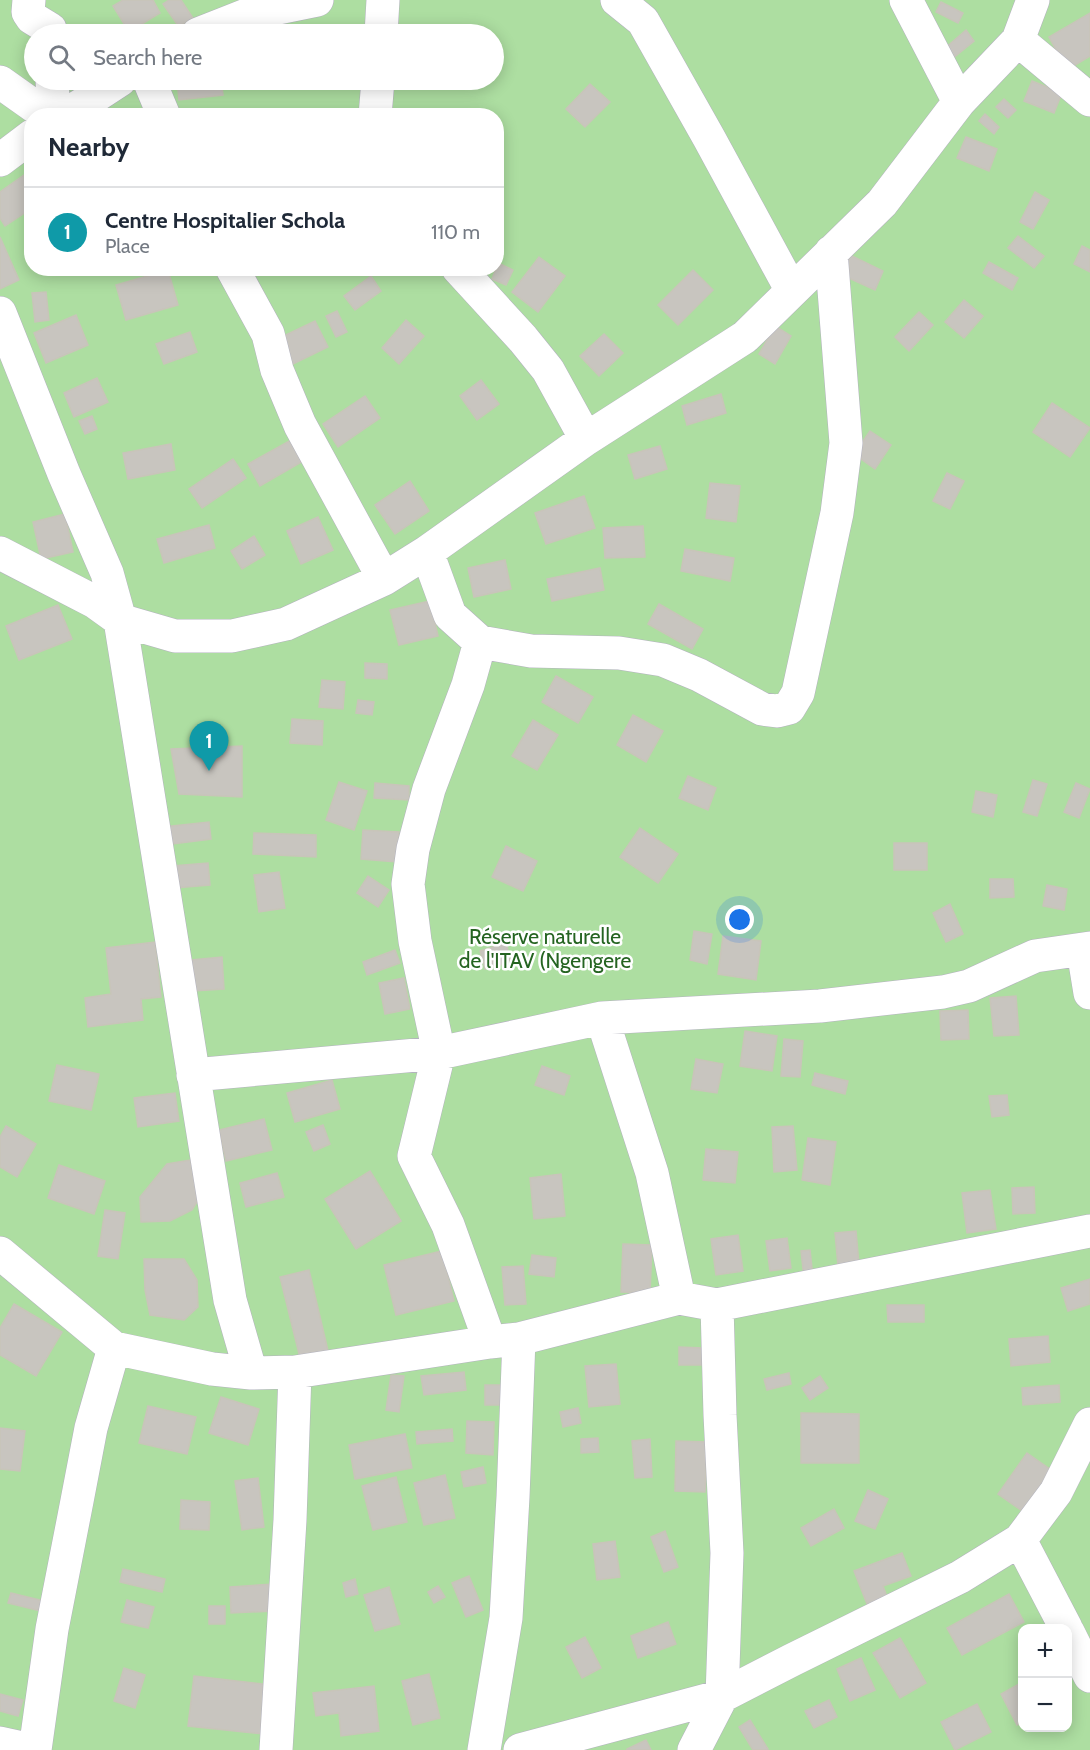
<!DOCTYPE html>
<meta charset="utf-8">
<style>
body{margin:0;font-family:Cabin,sans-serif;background:#f6f6f7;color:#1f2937}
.controls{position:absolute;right:18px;bottom:18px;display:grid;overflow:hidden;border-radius:12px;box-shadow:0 3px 15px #0003}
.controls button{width:54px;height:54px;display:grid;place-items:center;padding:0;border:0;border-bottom:2px solid #e0e1e3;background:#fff;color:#1f2937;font:30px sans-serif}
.you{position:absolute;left:740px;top:920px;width:21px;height:21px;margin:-15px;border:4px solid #fff;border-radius:50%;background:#1a73e8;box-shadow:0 0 0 9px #1a73e833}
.badge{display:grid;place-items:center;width:39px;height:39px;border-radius:50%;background:#4d54ec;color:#fff;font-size:20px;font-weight:700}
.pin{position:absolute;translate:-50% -50px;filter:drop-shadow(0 2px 3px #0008)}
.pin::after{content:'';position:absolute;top:32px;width:21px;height:18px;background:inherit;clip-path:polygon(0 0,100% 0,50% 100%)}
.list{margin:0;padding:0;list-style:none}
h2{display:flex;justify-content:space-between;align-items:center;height:78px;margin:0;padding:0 24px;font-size:26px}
h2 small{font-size:20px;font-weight:400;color:#747a83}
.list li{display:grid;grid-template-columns:39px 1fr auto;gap:18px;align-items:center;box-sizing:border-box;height:90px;padding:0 24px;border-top:2px solid #e0e1e3}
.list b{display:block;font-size:22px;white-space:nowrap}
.list p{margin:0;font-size:20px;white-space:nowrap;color:#747a83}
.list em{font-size:20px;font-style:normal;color:#747a83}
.icon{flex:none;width:33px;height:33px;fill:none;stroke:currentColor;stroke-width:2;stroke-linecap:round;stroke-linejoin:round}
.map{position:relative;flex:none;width:1090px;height:1750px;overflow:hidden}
.search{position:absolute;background:#fff;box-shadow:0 3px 15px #0003;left:24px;top:24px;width:480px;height:66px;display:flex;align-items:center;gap:15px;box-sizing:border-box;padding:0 21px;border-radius:33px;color:#747a83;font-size:22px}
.panel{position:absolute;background:#fff;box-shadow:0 3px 15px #0003;left:24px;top:108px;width:480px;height:168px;border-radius:24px}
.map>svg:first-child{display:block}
.green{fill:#addea1;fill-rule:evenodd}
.building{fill:#c8c5bf;stroke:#c8c5b9;stroke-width:1.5}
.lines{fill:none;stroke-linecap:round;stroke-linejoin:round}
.minor-casing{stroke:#b3b3be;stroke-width:34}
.minor{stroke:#fff;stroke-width:33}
.labels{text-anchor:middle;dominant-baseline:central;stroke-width:5;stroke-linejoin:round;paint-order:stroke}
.park-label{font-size:21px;fill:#256421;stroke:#fff}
</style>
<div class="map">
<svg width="1090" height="1750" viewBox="0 0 1090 1750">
<rect width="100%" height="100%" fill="#ece9e0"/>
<path class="green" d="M0,0H1090V1750H0ZM34,34H494V80H34ZM32,116H496V268H32ZM1022,1628H1068V1728H1022Z"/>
<path class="building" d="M123,0H153L160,13L129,32L113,6Z
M169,0H181L193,18L179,27L163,4Z
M941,2L963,13L958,23L936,12Z
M1090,13V56L1067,70L1049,37Z
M966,30L974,41L952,59L944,49Z
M177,80H221L223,95L179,100Z
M1032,81L1062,93L1054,113L1024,101Z
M590,84L610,102L585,127L566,109Z
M1004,99L1016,110L1008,118L996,107Z
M985,114L999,127L994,134L979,121Z
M966,137L997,149L989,171L957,158Z
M24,175L32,186V208L5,226L0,218V192Z
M1035,192L1049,200L1033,229L1020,222Z
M1018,236L1044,256L1034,268L1008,248Z
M0,237L19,280L0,289Z
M1082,246L1090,250V272L1074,264Z
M848,254L883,271L875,290L840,274Z
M539,257L565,276L538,312L512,292Z
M989,262L1018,278L1012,290L983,273Z
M498,263L513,270L506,285L492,279Z
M168,270L178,305L126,320L116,285Z
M693,270L713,290L678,325L658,305Z
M371,276L381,291L355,310L344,296Z
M46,292L49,320L35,322L32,293Z
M964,300L983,316L964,338L945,322Z
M337,311L347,332L336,337L326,316Z
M919,312L933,325L909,351L895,337Z
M76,315L88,345L46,363L34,333Z
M406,320L424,336L399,364L382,348Z
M315,321L328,347L287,367L275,340Z
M775,326L791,336L775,364L759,354Z
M190,332L197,352L164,364L156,344Z
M604,334L623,353L599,376L580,356Z
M97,378L108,402L74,417L64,393Z
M481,380L499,404L477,420L460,396Z
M721,394L726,413L687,425L682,406Z
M365,396L380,418L338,447L323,424Z
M1052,403L1090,428L1070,457L1033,432Z
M92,416L97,429L85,434L79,421Z
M870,431L891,445L875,469L854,454Z
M293,439L305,460L260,486L248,464Z
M171,444L175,470L128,479L123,453Z
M660,446L667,469L635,479L628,455Z
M233,459L246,478L202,508L189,489Z
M947,473L964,481L950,509L933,501Z
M410,481L429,511L395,534L375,505Z
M710,483L740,486L736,522L706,518Z
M584,496L595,528L546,544L535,513Z
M65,514L73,552L41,559L33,522Z
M318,517L333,550L301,564L287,531Z
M209,525L215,548L164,563L157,539Z
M643,526L645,557L605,558L603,528Z
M254,536L265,555L242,569L231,551Z
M685,549L734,558L730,581L681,571Z
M505,560L511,589L474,597L468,568Z
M600,568L604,590L552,601L547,579Z
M430,601L438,636L399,645L390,610Z
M659,604L703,629L692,649L648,624Z
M58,605L72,639L19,660L6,626Z
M365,663L387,664V679L365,678Z
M556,676L593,697L578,723L542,702Z
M322,680L345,682L343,709L319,707Z
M358,700L374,702L372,715L356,713Z
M633,715L663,731L646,762L617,745Z
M292,719L323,721L322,745L290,743Z
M533,720L558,735L537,770L512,756Z
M242,746V797L179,794L171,749Z
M688,776L716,788L708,810L679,798Z
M1033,780L1047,784L1037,816L1023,812Z
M339,782L367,791L354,830L326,820Z
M375,783L409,786V800L374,798Z
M1076,783L1090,789L1079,818L1064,812Z
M976,791L997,795L993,817L972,812Z
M209,822L211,839L165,845L163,827Z
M640,828L678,854L658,883L620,857Z
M363,830L399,832L397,862L361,859Z
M254,833L316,835V857L253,854Z
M894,843H927V870H894Z
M506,846L537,861L523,891L492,877Z
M208,863L210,885L174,888L172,866Z
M279,872L285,908L259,912L254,875Z
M368,876L389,890L378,907L357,893Z
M990,879H1013L1014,897L990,898Z
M1047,885L1067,889L1064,910L1043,906Z
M950,904L963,934L946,942L933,913Z
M694,931L712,934L707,964L690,960Z
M723,936L761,941L756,980L718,974Z
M155,942L161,997L141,999L143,1020L88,1027L85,998L111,994L106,948Z
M506,943L511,962L485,969L480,951Z
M395,950L400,963L367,975L363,962Z
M222,957L224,989L193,991L191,960Z
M404,978L410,1009L385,1014L379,983Z
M1016,996L1019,1035L994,1036L990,998Z
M968,1010L969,1039L941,1040L940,1011Z
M745,1031L777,1036L772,1071L740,1066Z
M784,1039L803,1041L800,1077L781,1076Z
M696,1059L723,1064L717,1093L691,1089Z
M57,1065L99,1074L91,1110L49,1101Z
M542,1066L570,1076L564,1095L535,1085Z
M815,1073L848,1081L845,1094L812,1085Z
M332,1080L340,1109L295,1122L287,1093Z
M175,1093L179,1121L138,1127L134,1098Z
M1007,1095L1009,1115L992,1117L989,1096Z
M264,1119L272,1150L226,1161L219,1130Z
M323,1125L330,1144L314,1151L306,1132Z
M6,1126L36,1144L17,1177L0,1167V1137Z
M793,1126L797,1170L774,1172L772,1127Z
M808,1138L836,1142L830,1185L802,1180Z
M706,1149L738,1152L735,1183L703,1180Z
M190,1160L204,1191L192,1210L170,1221L141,1222L140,1197L167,1164Z
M59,1165L105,1181L94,1214L48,1198Z
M370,1171L401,1221L356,1249L325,1199Z
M277,1173L284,1197L246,1207L240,1183Z
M561,1174L565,1216L534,1219L530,1178Z
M1034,1187L1035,1213L1013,1214L1012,1188Z
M990,1190L996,1229L967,1233L962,1193Z
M105,1210L125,1213L118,1259L98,1256Z
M856,1231L859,1264L838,1266L835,1233Z
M738,1235L743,1271L716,1275L711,1239Z
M787,1238L791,1268L770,1271L766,1241Z
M623,1244L652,1245L650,1293L621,1292Z
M810,1250L813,1277L804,1278L801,1251Z
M442,1251L454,1301L396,1315L384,1265Z
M532,1255L556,1258L554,1277L529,1274Z
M144,1259H184L197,1280L198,1307L184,1320L150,1315L145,1290Z
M523,1266L526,1304L505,1305L502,1267Z
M309,1270L329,1355L301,1362L280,1277Z
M1090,1279V1304L1068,1311L1061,1288Z
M14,1304L62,1332L36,1376L0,1355V1328Z
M887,1305H924V1322H888Z
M1048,1336L1050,1362L1011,1366L1009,1339Z
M679,1347L703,1348V1365H679Z
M616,1364L620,1404L589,1407L585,1366Z
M464,1372L466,1390L424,1395L421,1376Z
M789,1373L791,1384L767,1390L764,1379Z
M391,1375L404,1376L399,1412L386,1410Z
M820,1376L828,1388L810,1400L802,1388Z
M485,1385H503V1405H485Z
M1059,1385L1060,1402L1023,1405L1022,1388Z
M221,1397L259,1409L248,1445L209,1433Z
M148,1406L196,1417L187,1454L139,1443Z
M578,1408L581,1423L563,1427L560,1412Z
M801,1413L859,1414V1463H801Z
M467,1421L494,1422L493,1455L466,1453Z
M0,1428L25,1431L20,1471L0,1469Z
M452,1429L453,1441L417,1444L416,1432Z
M405,1434L412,1468L355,1479L349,1445Z
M598,1438L599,1452L581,1453V1439Z
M650,1439L652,1477L635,1478L632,1441Z
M676,1441L707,1442L705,1492L675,1491Z
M1027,1453L1054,1472L1025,1513L998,1494Z
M483,1467L486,1483L464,1487L461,1472Z
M445,1475L455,1518L424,1525L414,1483Z
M396,1477L407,1522L373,1530L362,1486Z
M258,1478L264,1527L242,1530L235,1481Z
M868,1490L888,1499L875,1529L855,1521Z
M181,1500L210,1502L209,1530L180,1529Z
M834,1509L844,1528L811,1546L801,1528Z
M665,1531L678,1567L664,1572L651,1537Z
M615,1541L620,1577L597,1580L593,1544Z
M902,1553L911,1576L883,1586L889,1602L869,1609L854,1571Z
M123,1569L165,1579L162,1592L120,1582Z
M469,1576L483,1610L466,1617L452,1583Z
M355,1579L358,1594L346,1597L343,1583Z
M273,1584L274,1611L231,1613L230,1587Z
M438,1586L445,1597L434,1603L428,1592Z
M389,1587L400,1624L375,1631L364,1595Z
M11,1593L44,1601L41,1611L8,1603Z
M1009,1594L1024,1622L962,1655L947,1628Z
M127,1600L154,1607L148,1628L121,1622Z
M209,1606H225V1624H209Z
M668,1622L676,1644L638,1658L631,1636Z
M585,1637L601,1668L582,1678L566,1647Z
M900,1638L926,1683L900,1698L873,1653Z
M861,1658L875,1690L850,1701L837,1669Z
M124,1668L145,1675L135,1708L114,1701Z
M429,1674L440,1718L413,1725L402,1681Z
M194,1676L270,1685L264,1734L188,1726Z
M1019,1684L1022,1690V1723L1017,1725L1001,1694Z
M374,1686L379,1731L341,1736L339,1713L316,1716L313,1693Z
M0,1694L23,1700L18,1716L0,1711Z
M829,1700L837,1717L814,1728L805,1711Z
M977,1704L991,1732L955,1750L941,1722Z
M750,1720L768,1749L765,1750H753L739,1727Z
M646,1740L651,1750H627V1749Z"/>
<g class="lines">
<defs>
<path id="minor" d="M29,0L28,12L32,18L50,29V34
M617,0L643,21L709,138L792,291
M906,0L959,102
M198,34L249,14L317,0
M381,34L383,0
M1018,40L1090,100
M52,80L54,116
M149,80L164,116
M0,82L48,116
M63,116L91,99L120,80
M375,116L378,80
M0,160L32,136
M232,268L268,334L277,370L300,425L384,579
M458,268L523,339L548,370L586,439
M0,313L64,474L107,573L120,620L230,1300L251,1373
M427,552L450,615L480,642L468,685L429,789L413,849L408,884L415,941L439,1053L414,1156L448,1225L490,1342
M0,553L95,602L120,620L175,636H232L286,624L384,579L427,552L586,439L745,337L882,203L959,102L1018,40L1033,0
M480,642L531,651L619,653L663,660L699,675L762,709L777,711L789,708L798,693L837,513L846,443L831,252
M1083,950L1090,993
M602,1018L652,1173L679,1298
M193,1075L439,1053L602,1018L820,1006L943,992L969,986L1035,956L1090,948
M0,1253L114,1348L212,1369L251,1373L295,1372L490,1342L519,1339L679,1298L717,1305L1090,1231
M1020,1540L1066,1628
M1068,1632L1090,1676
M0,1743L32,1750
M35,1750L52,1629L77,1501L91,1428L114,1348
M276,1750L290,1520L295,1372
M484,1750L506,1618L513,1497L519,1339
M520,1750L722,1696L792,1660L960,1577L1020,1540L1056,1492L1090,1424
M694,1750L722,1696L727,1553L720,1415L717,1305"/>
</defs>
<use href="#minor" class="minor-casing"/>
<use href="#minor" class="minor"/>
</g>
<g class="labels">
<g class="park-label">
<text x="545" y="936">Réserve naturelle<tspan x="545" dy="24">de l'ITAV (Ngengere</tspan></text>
</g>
</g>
</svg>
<div class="controls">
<button>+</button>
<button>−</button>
</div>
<div class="you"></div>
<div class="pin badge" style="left:209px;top:771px;background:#0f9aa8">1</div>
<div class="search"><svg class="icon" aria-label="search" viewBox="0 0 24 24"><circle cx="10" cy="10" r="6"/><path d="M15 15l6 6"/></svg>Search here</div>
<section class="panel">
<h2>Nearby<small></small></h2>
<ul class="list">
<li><span class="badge" style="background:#0f9aa8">1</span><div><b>Centre Hospitalier Schola</b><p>Place</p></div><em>110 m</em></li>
</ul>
</section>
</div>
